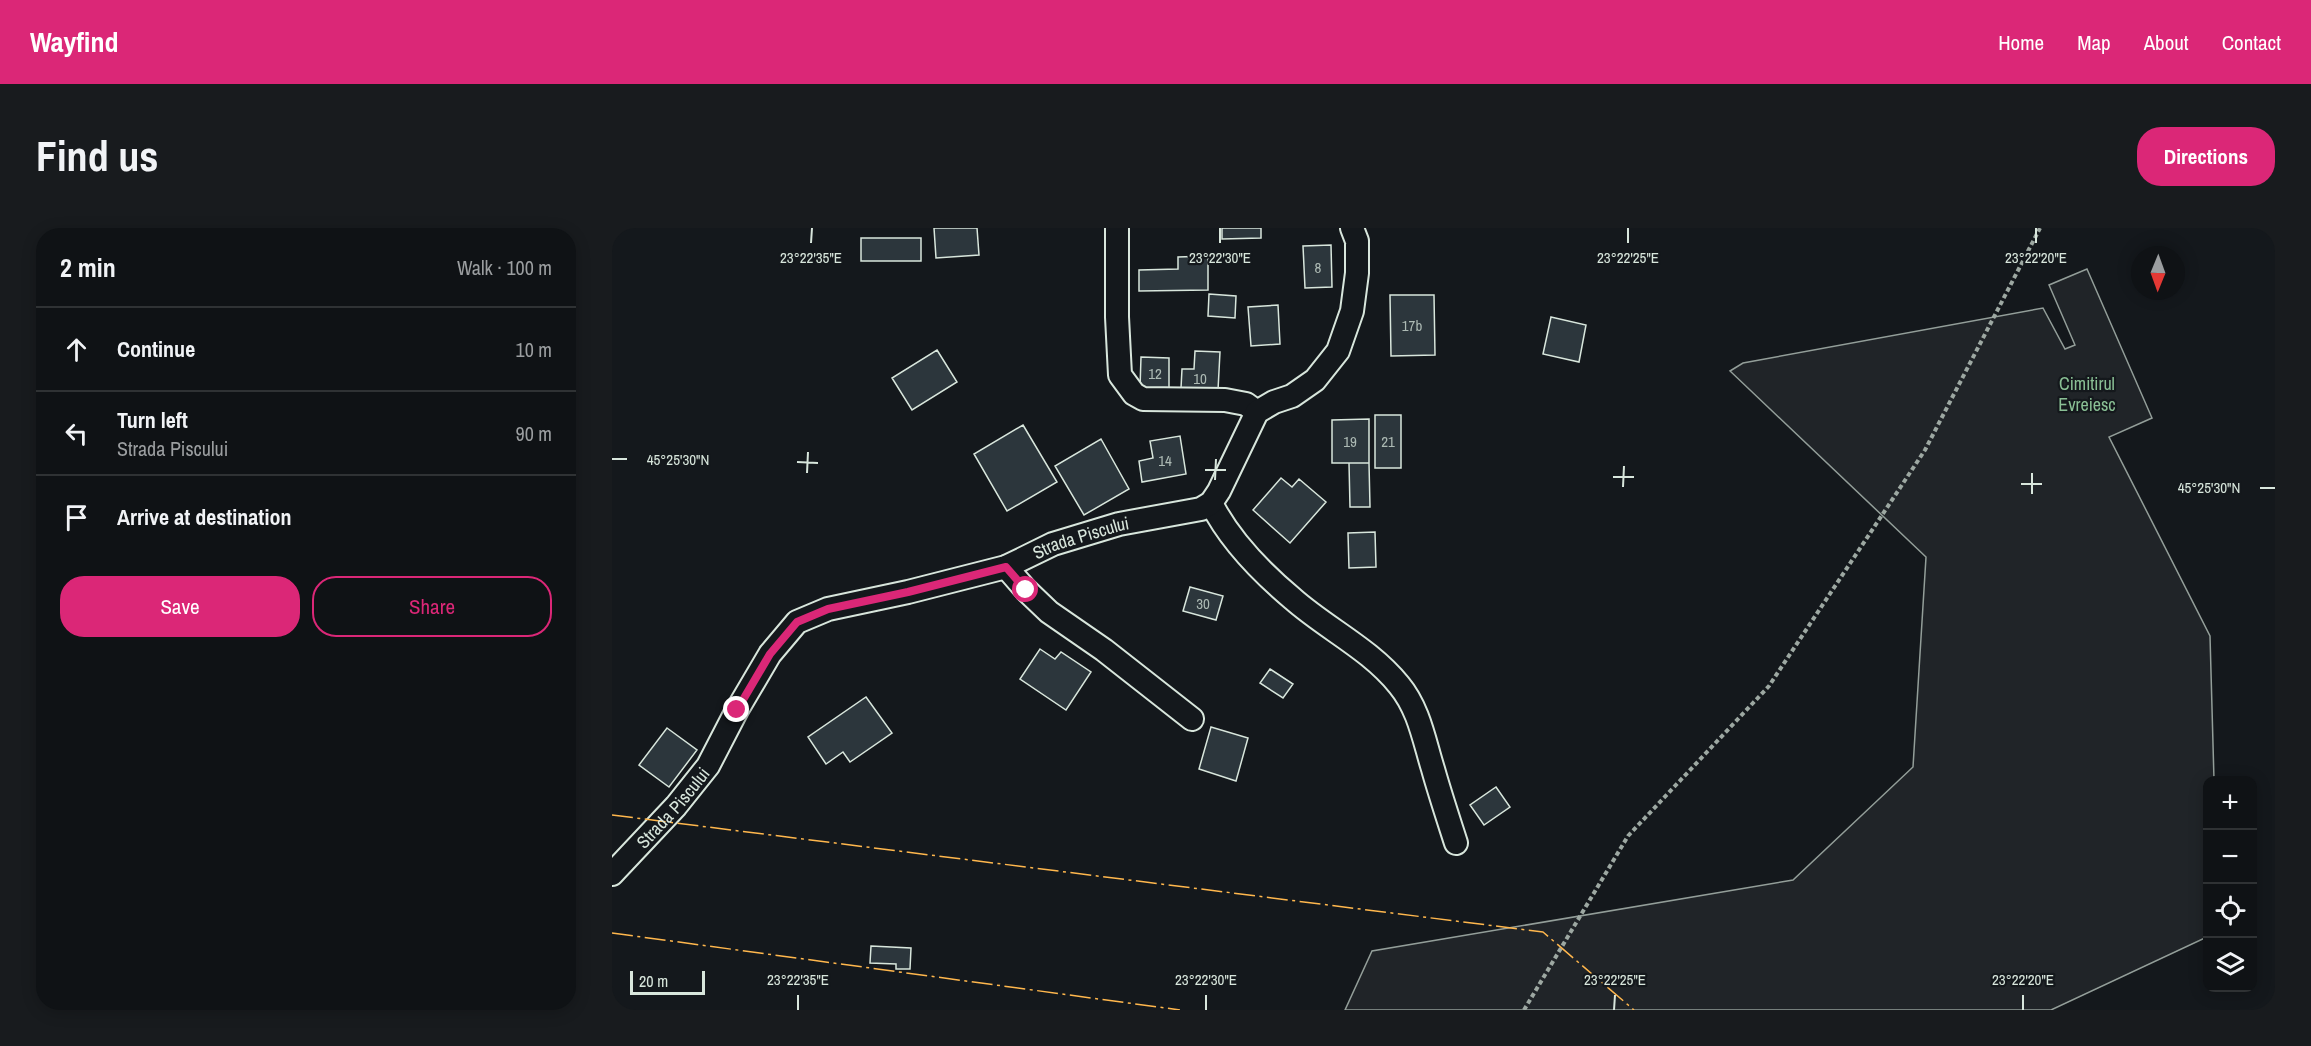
<!DOCTYPE html>
<meta charset="utf-8">
<style>
body{margin:0;font-family:"Archivo Narrow",sans-serif;background:#181b1e;color:#f1f3f6}
.controls{position:absolute;right:18px;bottom:18px;display:grid;overflow:hidden;border-radius:12px;box-shadow:0 3px 15px #0003}
.controls button{width:54px;height:54px;display:grid;place-items:center;padding:0;border:0;border-bottom:2px solid #2f3234;background:#0f1215;color:#f1f3f6;font:30px sans-serif}
.compass{position:absolute;left:1519px;top:18px;width:54px;height:54px;border-radius:50%;background:#0f1215;box-shadow:0 3px 15px #0003;rotate:181deg}
.scale{position:absolute;left:18px;bottom:15px;width:75px;box-sizing:border-box;padding-left:6px;border:3px solid #d8e6dc;border-top:0;font-size:16px;line-height:21px;white-space:nowrap;color:#d8e6dc;-webkit-text-stroke:4px #14181c;paint-order:stroke}
.stop{position:absolute;width:18px;height:18px;margin:-14px;border:4px solid #db2777;border-radius:50%;background:#fff}
.stop.end{background:#db2777;border-color:#fff;box-shadow:0 2px 6px #0008}
.list{margin:0;padding:0;list-style:none}
h2{display:flex;justify-content:space-between;align-items:center;height:78px;margin:0;padding:0 24px;font-size:26px}
h2 small{font-size:20px;font-weight:400;color:#9b9ea0}
.list li{display:grid;grid-template-columns:39px 1fr auto;gap:18px;align-items:center;box-sizing:border-box;height:84px;padding:0 24px;border-top:2px solid #2f3234}
.list b{display:block;font-size:22px;white-space:nowrap}
.list p{margin:0;font-size:20px;white-space:nowrap;color:#9b9ea0}
.list em{font-size:20px;font-style:normal;color:#9b9ea0}
.actions{display:flex;gap:12px;padding:18px 24px}
.actions a{flex:1;padding:14px 0;border:2px solid #db2777;border-radius:24px;text-align:center;font-size:21px;color:#db2777}
.actions .main{background:#db2777;color:#fff}
.icon{flex:none;width:33px;height:33px;fill:none;stroke:currentColor;stroke-width:2;stroke-linecap:round;stroke-linejoin:round}
.map{position:relative;flex:none;width:1663px;height:782px;overflow:hidden;border-radius:24px}
header{display:flex;align-items:center;gap:36px;box-sizing:border-box;height:84px;padding:0 30px;background:#db2777;color:#fff}
header strong{font-size:28px}
nav{display:flex;gap:33px;margin-inline-start:auto;font-size:21px}
.intro{display:flex;align-items:center;justify-content:space-between;box-sizing:border-box;height:144px;padding:0 36px}
h1{margin:0;font-size:42px}
.button{padding:15px 27px;border-radius:24px;background:#db2777;color:#fff;font-size:21px;font-weight:700}
main{display:flex;gap:36px;padding:0 36px}
aside{flex:1;background:#0f1215;border-radius:24px;box-shadow:0 3px 15px #0003}
.map>svg:first-child{display:block}
.green{fill:#202428;stroke:#939e99;stroke-width:1.5}
.building{fill:#2c363c;stroke:#d8e6dc;stroke-width:1.5}
.lines{fill:none;stroke-linecap:round;stroke-linejoin:round}
.street-casing{stroke:#d8e6dc;stroke-width:26}
.path{stroke:#9da8a2;stroke-width:4;stroke-dasharray:4.5 3;stroke-linecap:butt}
.street{stroke:#14181c;stroke-width:22}
.power{stroke:#ffb74d;stroke-width:1.5;stroke-dasharray:21 4.5 3 4.5;stroke-linecap:butt}
.route{stroke:#db2777;stroke-width:8}
.ticks{fill:none;stroke:#d8e6dc;stroke-width:2}
.labels{text-anchor:middle;dominant-baseline:central;stroke-width:4.5;stroke-linejoin:round;paint-order:stroke}
.number-label{font-size:15px;fill:#adbab4}
.park-label{font-size:18px;fill:#8ac095;stroke:#14181c}
.street-label{font-size:18px;fill:#d8e6dc;stroke:#14181c}
.ticks-label{font-size:15px;text-anchor:middle;fill:#d8e6dc;stroke:#14181c;stroke-width:4.5;stroke-linejoin:round;paint-order:stroke}
</style>
<header>
<strong>Wayfind</strong>
<nav><a>Home</a><a>Map</a><a>About</a><a>Contact</a></nav>
</header>
<div class="intro"><h1>Find us</h1><a class="button">Directions</a></div>
<main>
<aside>
<h2>2 min<small>Walk · 100 m</small></h2>
<ul class="list">
<li><svg class="icon" aria-label="ahead" viewBox="0 0 24 24"><path d="M12 20V5M6 11l6-6 6 6"/></svg><div><b>Continue</b></div><em>10 m</em></li>
<li><svg class="icon" aria-label="left" viewBox="0 0 24 24"><path d="M17 20v-9H6M10 6l-5 5 5 5"/></svg><div><b>Turn left</b><p>Strada Piscului</p></div><em>90 m</em></li>
<li><svg class="icon" aria-label="arrive" viewBox="0 0 24 24"><path d="M6 21V4h12l-3 4 3 4H6"/></svg><div><b>Arrive at destination</b></div></li>
</ul>
<div class="actions"><a class="main">Save</a><a>Share</a></div>
</aside>
<div class="map">
<svg width="1663" height="782" viewBox="0 0 1663 782">
<rect width="100%" height="100%" fill="#14181c"/>
<path class="green" d="M1475,41L1540,190L1497,209L1598,408L1602,552H1596L1595,709L1439,782H733L760,723L1181,652L1301,539L1314,329L1118,143L1131,135L1431,80L1453,121L1463,117L1437,57Z"/>
<path class="building" d="M322,0H365L367,27L324,30Z
M610,0H649V10L610,11Z
M249,10H309V33H249Z
M719,17L720,59L693,60L691,18Z
M596,28V62L527,63V42L566,41V29Z
M597,66L624,68L623,90L596,88Z
M778,67H822L823,127L779,128Z
M666,77L668,116L639,118L636,79Z
M939,89L974,97L967,134L931,126Z
M325,122L345,154L300,182L280,150Z
M583,123L608,124L606,162L569,160L570,141H582Z
M529,129L557,130V161L528,160Z
M763,187H789V240H763Z
M757,191V235H720V192Z
M411,197L445,254L395,283L362,226Z
M568,208L574,246L530,254L527,233L541,230L538,213Z
M489,211L517,261L472,287L443,238Z
M737,235H757L758,279H738Z
M669,250L680,259L687,251L714,274L678,315L641,282Z
M763,304L764,339L737,340L736,305Z
M578,359L611,368L604,392L571,383Z
M428,421L443,431L449,424L479,444L454,482L408,451Z
M658,441L681,456L671,470L648,455Z
M254,469L280,505L238,534L231,524L214,536L196,509Z
M599,499L636,510L624,553L587,541Z
M55,500L85,522L57,559L27,537Z
M884,559L898,579L872,597L858,577Z
M259,718L299,720L298,741H284V736L258,735Z"/>
<g class="lines">
<defs>
<g id="street">
<path d="M505,0V89L508,147L522,166L531,171L613,172L634,176L645,184"/>
<path d="M599,275C617,311 650,345 681,371C715,401 758,421 787,457C807,481 812,512 821,541C828,566 836,590 844,615"/>
<path d="M394,339L414,362L437,384L492,422L580,491"/>
<path id="s1" d="M0,646L64,578L96,538L125,482L158,426L185,394L216,381L296,364L394,339L441,316L507,296L589,281L599,275L607,263L645,184L662,174L680,168L703,152L726,123L740,83L745,45V13L740,0"/>
</g>
</defs>
<use href="#street" class="street-casing"/>
<path class="path" d="M912,782L1016,608L1157,458L1313,222L1428,0"/>
<use href="#street" class="street"/>
<path class="power" d="M0,587L931,704L1022,782
M0,705L568,782"/>
</g>
<g class="lines">
<path class="route" d="M125,482L158,426L185,394L216,381L296,364L394,339L414,362"/>
</g>
<path class="ticks" d="M199,15L200,0M608,15V0M1016,15V0M1424,15V0M0,231H15M185,234L206,235M593,242H614M195,245L196,224M1001,249H1022M603,252L604,231M1409,256H1430M1011,259L1012,238M1648,260H1663M1420,266V245M186,782V767M594,782V767M1002,782L1003,767M1411,782V767"/>
<g class="labels">
<g class="number-label">
<text x="706" y="39">8</text>
<text x="800" y="97">17b</text>
<text x="543" y="145">12</text>
<text x="588" y="150">10</text>
<text x="738" y="213">19</text>
<text x="776" y="213">21</text>
<text x="553" y="232">14</text>
<text x="591" y="375">30</text>
</g>
<g class="park-label">
<text x="1475" y="155">Cimitirul<tspan x="1475" dy="21">Evreiesc</tspan></text>
</g>
<g class="street-label">
<text stroke="none"><textPath href="#s1" startOffset="612">Strada Piscului</textPath></text>
<text stroke="none"><textPath href="#s1" startOffset="90">Strada Piscului</textPath></text>
</g>
</g>
<g class="ticks-label">
<text x="199" y="35">23°22'35"E</text>
<text x="608" y="35">23°22'30"E</text>
<text x="1016" y="35">23°22'25"E</text>
<text x="1424" y="35">23°22'20"E</text>
<text x="66" y="237">45°25'30"N</text>
<text x="1597" y="265">45°25'30"N</text>
<text x="186" y="757">23°22'35"E</text>
<text x="594" y="757">23°22'30"E</text>
<text x="1003" y="757">23°22'25"E</text>
<text x="1411" y="757">23°22'20"E</text>
</g>
</svg>
<div class="controls">
<button>+</button>
<button>−</button>
<button><svg class="icon" aria-label="locate" viewBox="0 0 24 24"><circle cx="12" cy="12" r="6"/><path d="M12 2v4M12 18v4M2 12h4M18 12h4"/></svg></button>
<button><svg class="icon" aria-label="layers" viewBox="0 0 24 24"><path d="M12 4l9 5-9 5-9-5zM3 14l9 5 9-5"/></svg></button>
</div>
<svg class="compass" viewBox="-18 -18 36 36"><path d="M0-13l5 13h-10z" fill="#e53935"/><path d="M0 13l5-13h-10z" fill="#9b9ea0"/></svg>
<div class="scale">20 m</div>
<div class="stop" style="left:414px;top:362px"></div>
<div class="stop end" style="left:125px;top:482px"></div>
</div>
</main>
